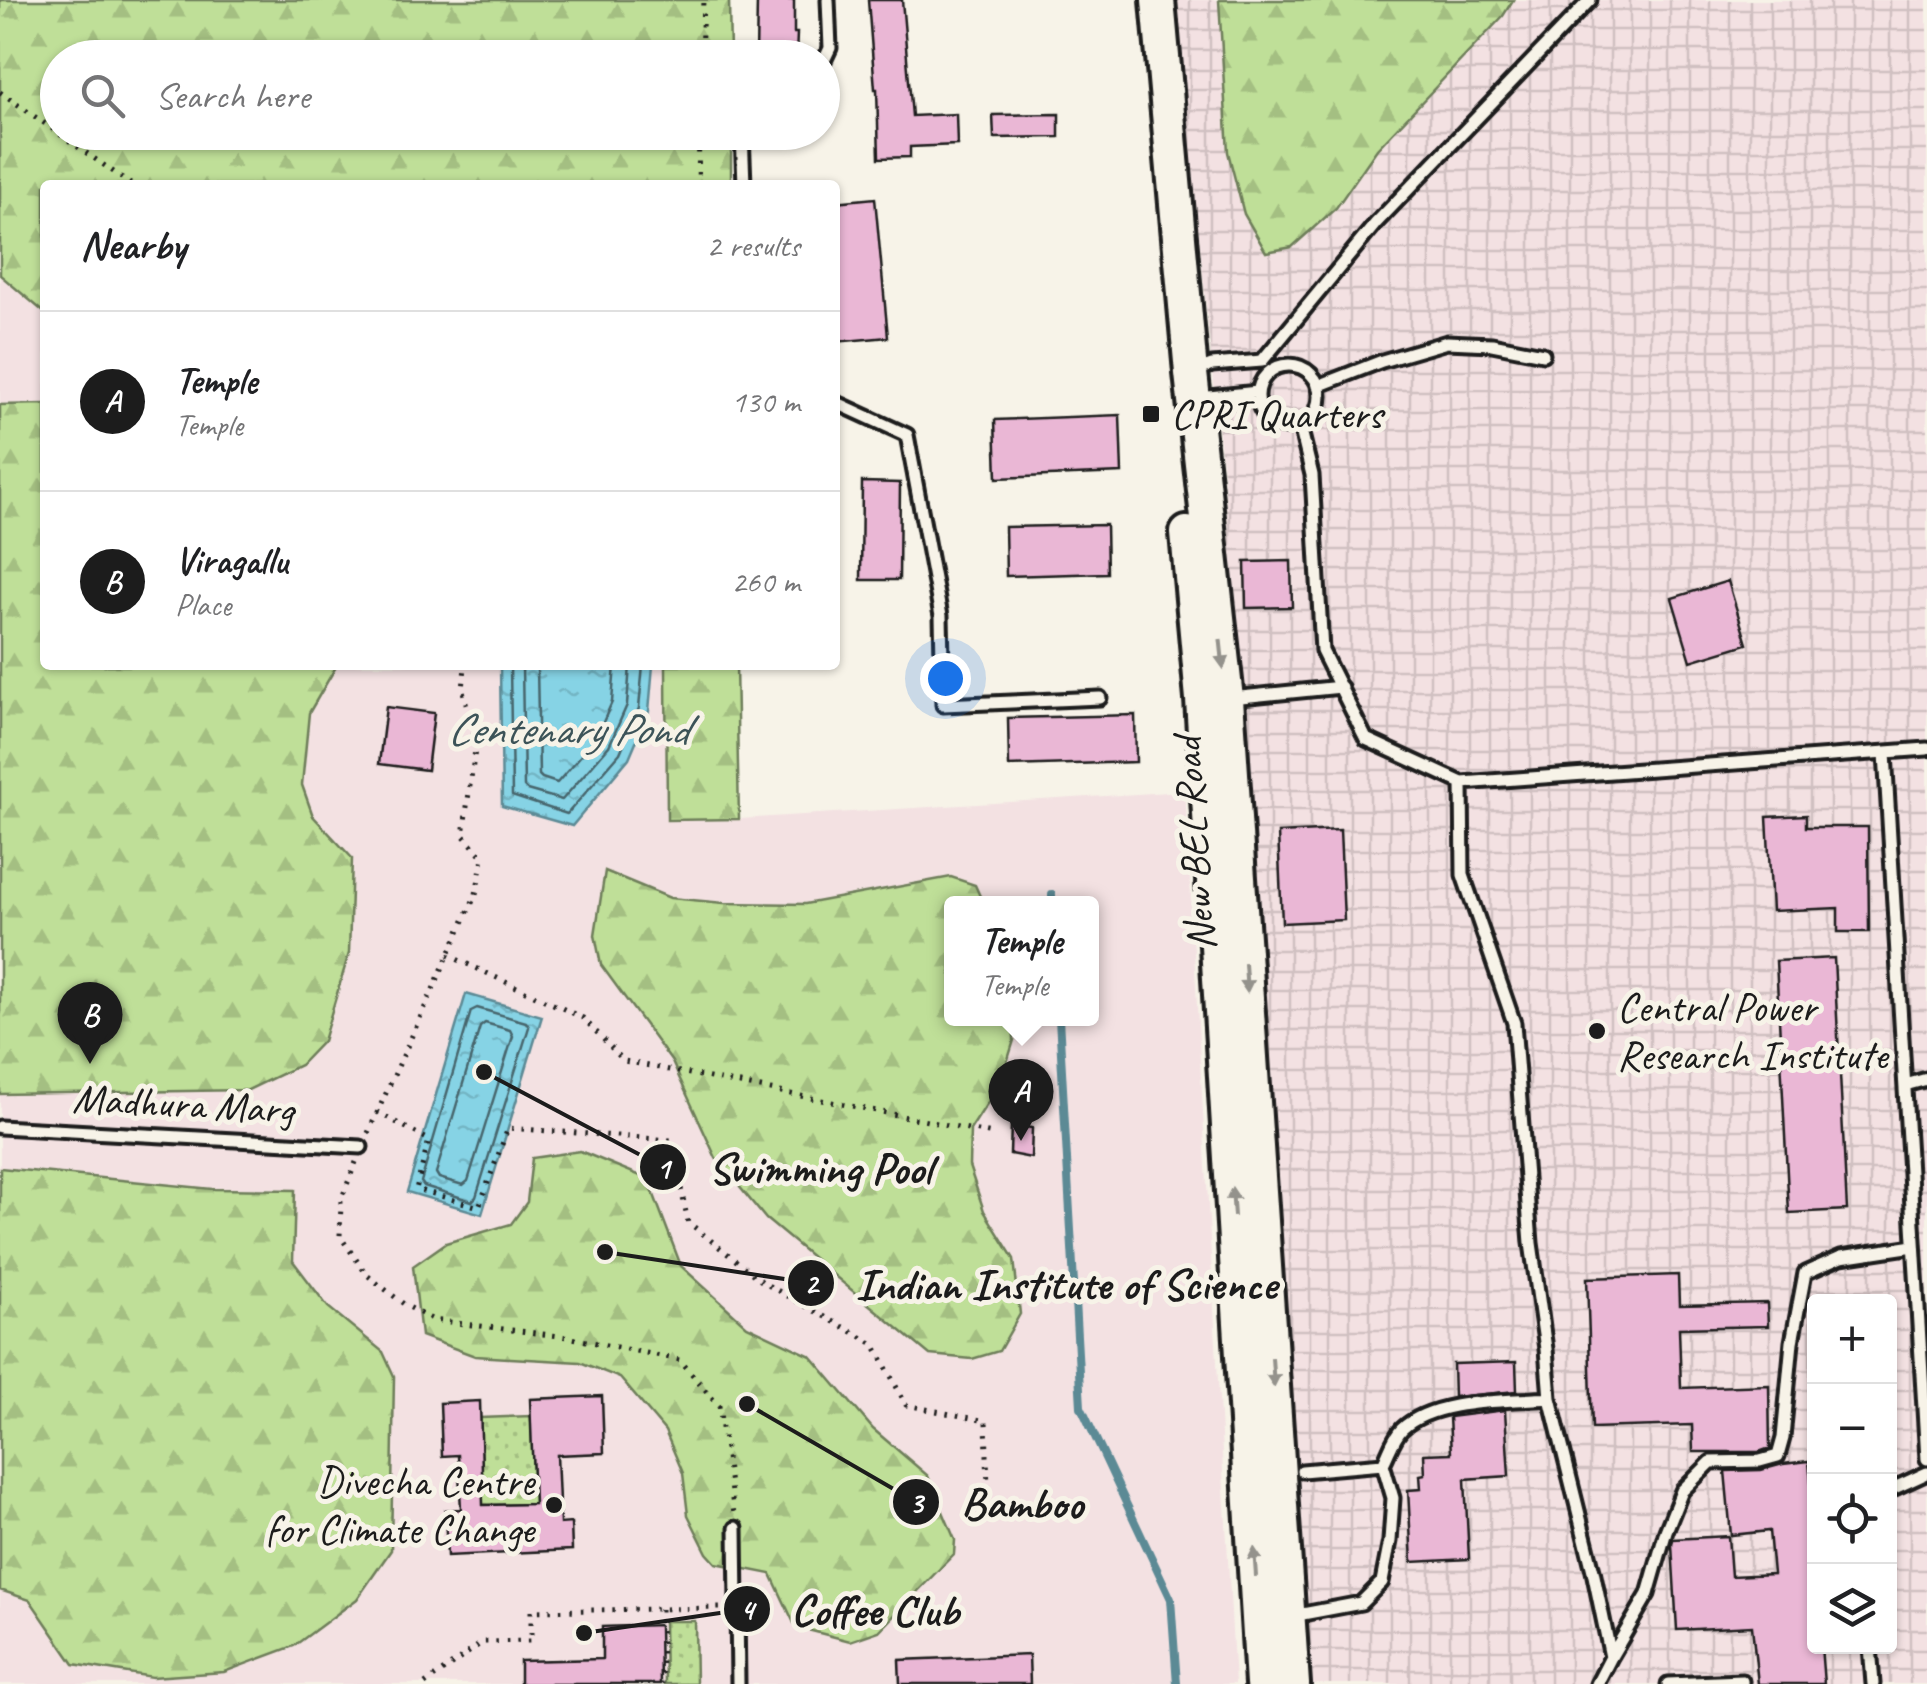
<!DOCTYPE html>
<meta charset="utf-8">
<style>
body{margin:0;font-family:Caveat,sans-serif;background:#f2f2f2;color:#202124}
.controls{position:absolute;right:30px;bottom:30px;display:grid;overflow:hidden;border-radius:10px;box-shadow:0 2px 8px #0004}
.controls button{width:90px;height:90px;display:grid;place-items:center;padding:0;border:0;border-bottom:2px solid #e0e0e0;background:#fff;color:#202124;font:50px sans-serif}
.you{position:absolute;left:945px;top:678px;width:35px;height:35px;margin:-25px;border:8px solid #fff;border-radius:50%;background:#1a73e8;box-shadow:0 0 0 15px #1a73e833}
.badge{display:grid;place-items:center;width:65px;height:65px;border-radius:50%;background:#1c1c1c;color:#fff;font-size:32px;font-weight:700}
.pin{position:absolute;translate:-50% -82px;filter:drop-shadow(0 2px 5px #0008)}
.pin::after{content:'';position:absolute;top:52px;width:35px;height:30px;background:inherit;clip-path:polygon(0 0,100% 0,50% 100%)}
.popup{position:absolute;left:944px;top:896px;width:155px;height:130px;box-sizing:border-box;display:grid;place-content:center;border-radius:10px;background:#fff;filter:drop-shadow(0 2px 8px #0005);font-size:32px;white-space:nowrap;color:#757577}
.popup b{font-size:38px;color:#202124}
.popup::after{content:'';position:absolute;left:50%;top:100%;margin-left:-20px;border:20px solid transparent;border-top-color:#fff}
.list{margin:0;padding:0;list-style:none}
h2{display:flex;justify-content:space-between;align-items:center;height:130px;margin:0;padding:0 40px;font-size:42px}
h2 small{font-size:32px;font-weight:400;color:#757577}
.list li{display:grid;grid-template-columns:65px 1fr auto;gap:30px;align-items:center;box-sizing:border-box;height:180px;padding:0 40px;border-top:2px solid #e0e0e0}
.list b{display:block;font-size:38px;white-space:nowrap}
.list p{margin:0;font-size:32px;white-space:nowrap;color:#757577}
.list em{font-size:32px;font-style:normal;color:#757577}
.icon{flex:none;width:55px;height:55px;fill:none;stroke:currentColor;stroke-width:2;stroke-linecap:round;stroke-linejoin:round}
.map{position:relative;flex:none;width:1927px;height:1684px;overflow:hidden}
.search{position:absolute;background:#fff;box-shadow:0 2px 8px #0004;left:40px;top:40px;width:800px;height:110px;display:flex;align-items:center;gap:25px;box-sizing:border-box;padding:0 35px;border-radius:55px;color:#757577;font-size:38px}
.panel{position:absolute;background:#fff;box-shadow:0 2px 8px #0004;left:40px;top:180px;width:800px;height:490px;border-radius:10px}
.map>svg:first-child{display:block}
.built{fill:#f3e1e2;fill-rule:evenodd}
.industrial{fill:url(#industrial-grid);fill-rule:evenodd}
.forest{fill:url(#forest-firs);stroke:#6e7e5a;stroke-width:2.5}
.garden{fill:url(#garden-dots);stroke:#6e7e5a;stroke-width:2.5}
.water{fill:url(#water-ripples);stroke:#5c8a95;stroke-width:2.5}
.lines{fill:none;stroke-linecap:round;stroke-linejoin:round}
.shore{stroke:#46656c;stroke-width:2.5}
.stream{stroke:#5c8a95;stroke-width:8}
.building{fill:#eab7d5;stroke:#1c1c1c;stroke-width:2.5}
.service-casing{stroke:#1c1c1c;stroke-width:19}
.secondary-casing{stroke:#1c1c1c;stroke-width:40}
.path{stroke:#1c1c1c;stroke-width:5;stroke-dasharray:2.5 8;stroke-linecap:butt}
.service{stroke:#f7f3e8;stroke-width:11}
.secondary{stroke:#f7f3e8;stroke-width:32}
.oneway{fill:#94928c}
.poi-dot{fill:#1c1c1c;stroke:#f7f3e8;stroke-width:4}
.labels{text-anchor:middle;dominant-baseline:central;stroke-width:10;stroke-linejoin:round;paint-order:stroke}
.poi-label{font-size:42px;fill:#1c1c1c;stroke:#f7f3e8;text-anchor:start}
.street-label{font-size:42px;fill:#1c1c1c;stroke:#f7f3e8}
.water-label{font-size:45px;font-style:italic;fill:#3c5358;stroke:#f7f3e8}
.leader{fill:none;stroke:#1c1c1c;stroke-width:4}
.callout-dot{fill:#1c1c1c;stroke:#f7f3e8;stroke-width:4}
.mark-label{font-size:30px;text-anchor:middle;font-weight:bold;fill:#fff}
.callout-label{font-size:45px;text-anchor:middle;font-weight:bold;fill:#1c1c1c;stroke:#f7f3e8;stroke-width:10;stroke-linejoin:round;paint-order:stroke}
</style>
<div class="map">
<svg width="1927" height="1684" viewBox="0 0 1927 1684">
<defs>
<pattern id="industrial-grid" width="8" height="8" patternUnits="userSpaceOnUse" patternTransform="scale(2.5)"><rect width="8" height="8" fill="#f3e1e2"/><path d="M0 4h8M4 0v8" fill="none" stroke="#d0c0c1"/></pattern>
<pattern id="forest-firs" width="22" height="20" patternUnits="userSpaceOnUse" patternTransform="scale(2.5)"><rect width="22" height="20" fill="#bfdf98"/><path d="M5 1l3.5 6h-7zM16 11l3.5 6h-7z" fill="#a4bf82"/></pattern>
<pattern id="garden-dots" width="8" height="8" patternUnits="userSpaceOnUse" patternTransform="scale(2.5)"><rect width="8" height="8" fill="#bfdf98"/><path d="M2 2h.1M6 6h.1" fill="none" stroke="#a4bf82" stroke-width="1.8" stroke-linecap="round"/></pattern>
<pattern id="water-ripples" width="26" height="14" patternUnits="userSpaceOnUse" patternTransform="scale(2.5)"><rect width="26" height="14" fill="#86d3e5"/><path d="M2 4q2-2 4 0t4 0M15 11q2-2 4 0t4 0" fill="none" stroke="#73b5c4"/></pattern>
</defs>
<rect width="100%" height="100%" fill="#f7f3e8"/>
<filter id="ink" filterUnits="userSpaceOnUse"><feTurbulence type="fractalNoise" baseFrequency=".01" numOctaves="2"/><feDisplacementMap in="SourceGraphic" scale="20" xChannelSelector="R" yChannelSelector="G"/><feConvolveMatrix kernelMatrix="1 2 1 2 8 2 1 2 1" color-interpolation-filters="sRGB"/></filter>
<g filter="url(#ink)">
<path class="built" d="M0,0H729L730,57L58,58V132L731,133V185H45V665H736L740,819L1185,791L1235,1684H0ZM951,904H1091V1018H951Z"/>
<path class="industrial" d="M1175,0H1927V1684H1308L1245,691ZM1814,1302H1890V1646H1814Z"/>
<path class="forest" d="M0,0H729L730,57L58,58V132L731,133V185H45V313L0,275Z
M1219,0H1513L1503,16L1377,149L1336,208L1292,247L1266,252L1244,214L1228,152Z
M45,404V665H337L309,713L302,785L313,816L352,858L349,953L323,1041L300,1065L248,1090L0,1094V405Z
M666,665H736L739,819L667,820Z
M605,871L670,898L724,903L805,904L951,877L975,885L983,903L951,904V1018L1013,1019L1014,1040L1001,1082L970,1130L969,1166L984,1211L1014,1259L1020,1314L999,1351L972,1359L930,1355L766,1219L716,1158L672,1062L601,965L595,935Z
M580,1151L648,1179L681,1266L747,1326L811,1356L873,1429L928,1476L955,1540L954,1554L879,1631L850,1641L808,1630L794,1623L771,1574L716,1563L707,1553L688,1515L683,1473L665,1431L620,1378L580,1362L475,1356L421,1336L413,1266L446,1243L511,1224L527,1202L532,1158Z
M0,1168L212,1189L295,1190L293,1261L328,1307L383,1352L394,1376L391,1550L357,1599L294,1646L224,1672L152,1677L74,1664L30,1600L0,1590Z"/>
<path class="garden" d="M531,1416L534,1504L483,1505L480,1418Z
M664,1621H695L696,1684H665Z"/>
<path class="water" d="M500,665H653L649,711L629,758L572,826L502,806Z
M466,994L542,1016L482,1214L407,1192Z"/>
<g class="lines">
<path class="shore" d="M510,665L512,796L567,814L620,753L639,708L643,665
M522,665L524,787L527,790L562,800L609,746L627,705L630,665
M537,665L539,775L542,778L557,783L596,738L612,702L615,665
M477,1008L526,1022L529,1027L476,1197L472,1201L424,1186L421,1182L471,1011Z
M485,1023L510,1030L513,1036L468,1181L463,1185L439,1178L436,1173L480,1027Z"/>
<path class="stream" d="M1052,895V904
M1059,1018L1081,1407L1171,1599L1177,1684"/>
</g>
<path class="building" d="M757,0H794V33H797L796,58H756Z
M868,0H902L912,116L956,114L957,145L910,147V157L879,158L877,89H875Z
M1059,114V137L994,138L993,115Z
M875,198L888,337L835,342V202Z
M1120,415L1122,473L997,478L995,420Z
M862,482L900,483L899,580H861Z
M1106,525L1107,573L1006,576L1005,527Z
M1291,561L1292,607L1246,608L1245,562Z
M1728,581L1747,644L1691,661L1672,598Z
M386,707L434,713L427,770L379,764Z
M1135,715L1136,762L1009,766L1008,718Z
M1806,815V827H1868L1869,932H1838V908L1772,911L1767,817Z
M1340,830L1344,920L1282,923L1278,833Z
M1834,958L1847,1210L1789,1213L1776,961Z
M1011,1125L1032,1128L1031,1158L1010,1154Z
M1678,1275L1679,1305L1767,1303L1768,1326L1679,1328L1681,1388L1769,1385L1770,1448L1759,1452H1693L1692,1425L1592,1428L1587,1278Z
M1516,1362L1517,1391L1454,1397L1453,1364Z
M602,1396L604,1453L557,1455L560,1524L571,1523L572,1550L447,1556L445,1510L461,1509L458,1455L442,1456L440,1403L480,1401L483,1505L534,1504L530,1399Z
M1505,1410L1509,1476L1465,1479L1469,1559L1412,1562L1408,1490L1421,1489L1420,1475L1425,1474L1424,1454L1451,1453L1449,1417Z
M1809,1461L1814,1513V1646H1821L1824,1684H1758L1752,1626L1677,1630L1672,1545L1673,1539L1728,1536L1731,1576L1773,1574L1769,1531L1731,1535L1725,1471L1761,1470L1783,1464Z
M659,1625L660,1684H520V1661L602,1659V1627Z
M1029,1655L1030,1684H900L899,1660Z"/>
<g class="lines">
<defs>
<path id="service" d="M822,65L830,48L828,0
M742,132L744,185
M1258 396a31 31 0 1 1 62 0a31 31 0 1 1-62 0Z
M1196,371L1212,365L1262,361L1376,223L1590,0
M1318,386L1382,361L1447,342L1492,344L1543,354
M1199,398L1258,392
M835,402L907,435L941,616L943,705L1100,698
M1300,426L1312,475L1322,651L1366,739L1462,783L1927,749
M1231,698L1341,687
M1885,753L1927,1459
M1905,1085L1927,1079
M0,1127L361,1147
M1550,1398L1593,1571L1611,1657L1597,1684
M1302,1471L1383,1464
M1890,1490L1927,1473
M736,1528L738,1684
M1292,1616L1361,1603L1382,1582L1390,1541L1393,1498L1383,1464C1389,1453 1393,1438 1402,1429C1435,1398 1507,1402 1550,1398L1546,1349L1531,1243L1514,1023L1463,875L1462,783
M1870,1646L1873,1684
M1611,1657L1648,1594L1666,1531L1682,1491L1711,1462L1760,1461L1778,1456L1783,1438L1792,1342L1805,1273L1841,1257L1914,1246
M1668,1684L1742,1681V1684"/>
<path id="secondary" d="M1158,0L1191,373L1227,699L1293,1684
M1187,533L1202,699L1262,1684"/>
</defs>
<use href="#service" class="service-casing"/>
<use href="#secondary" class="secondary-casing"/>
<path class="path" d="M701,58L703,0
M0,92L132,185
M698,185L699,132
M448,955L583,1018L624,1061L993,1134
M377,1112L429,1140L416,1189L479,1207L508,1128L671,1140L688,1222L764,1283L874,1344L906,1405L986,1421L988,1490
M368,1133L476,894L483,857L463,835L476,743L463,691L465,665
M356,1162L341,1200L340,1236L367,1275L405,1305L433,1320L567,1337L680,1360L719,1406L734,1514
M661,1609L662,1684
M425,1684L483,1642L531,1641V1611L720,1608"/>
<use href="#service" class="service"/>
<use href="#secondary" class="secondary"/>
</g>
<defs><path id="oneway-solid" d="M-6-.8H1V-3.2L6.5 0L1 3.2V.8H-6Z" transform="scale(2.5)"/></defs>
<g class="oneway">
<use href="#oneway-solid" transform="translate(1222 654) rotate(84)"/>
<use href="#oneway-solid" transform="translate(1246 978) rotate(86)"/>
<use href="#oneway-solid" transform="translate(1233 1202) rotate(-94)"/>
<use href="#oneway-solid" transform="translate(1273 1372) rotate(86)"/>
<use href="#oneway-solid" transform="translate(1255 1562) rotate(-94)"/>
</g>
</g>
<g class="poi-dot">
<rect x="1141" y="404" width="20" height="20" rx="5"/>
<circle cx="1597" cy="1031" r="10"/>
<circle cx="554" cy="1505" r="10"/>
</g>
<g class="labels">
<g class="poi-label">
<text x="1171" y="414">CPRI Quarters</text>
<text x="1617" y="1007">Central Power<tspan x="1617" dy="48">Research Institute</tspan></text>
<text x="534" y="1481" text-anchor="end">Divecha Centre<tspan x="534" dy="48">for Climate Change</tspan></text>
</g>
<g class="street-label">
<text transform="translate(1194 844) rotate(-94)">New BEL Road</text>
<text transform="translate(183 1104) rotate(3)">Madhura Marg</text>
</g>
<g class="water-label">
<text x="567" y="729">Centenary Pond</text>
</g>
</g>
<path class="leader" d="M484 1072L663 1167M605 1252L811 1283M747 1404L916 1502M584 1633L747 1609"/>
<g class="callout-dot">
<circle cx="484" cy="1072" r="10"/>
<circle cx="605" cy="1252" r="10"/>
<circle cx="747" cy="1404" r="10"/>
<circle cx="584" cy="1633" r="10"/>
<circle cx="663" cy="1167" r="25"/>
<circle cx="811" cy="1283" r="25"/>
<circle cx="916" cy="1502" r="25"/>
<circle cx="747" cy="1609" r="25"/>
</g>
<g class="mark-label">
<text x="663" y="1178">1</text>
<text x="811" y="1294">2</text>
<text x="916" y="1513">3</text>
<text x="747" y="1620">4</text>
</g>
<g class="callout-label">
<text x="820" y="1183">Swimming Pool</text>
<text x="1066" y="1299">Indian Institute of Science</text>
<text x="1022" y="1518">Bamboo</text>
<text x="875" y="1625">Coffee Club</text>
</g>
</svg>
<div class="controls">
<button>+</button>
<button>−</button>
<button><svg class="icon" aria-label="locate" viewBox="0 0 24 24"><circle cx="12" cy="12" r="6"/><path d="M12 2v4M12 18v4M2 12h4M18 12h4"/></svg></button>
<button><svg class="icon" aria-label="layers" viewBox="0 0 24 24"><path d="M12 4l9 5-9 5-9-5zM3 14l9 5 9-5"/></svg></button>
</div>
<div class="you"></div>
<div class="pin badge" style="left:1021px;top:1141px">A</div>
<div class="popup"><b>Temple</b>Temple</div>
<div class="pin badge" style="left:90px;top:1064px">B</div>
<div class="search"><svg class="icon" aria-label="search" viewBox="0 0 24 24"><circle cx="10" cy="10" r="6"/><path d="M15 15l6 6"/></svg>Search here</div>
<section class="panel">
<h2>Nearby<small>2 results</small></h2>
<ul class="list">
<li><span class="badge">A</span><div><b>Temple</b><p>Temple</p></div><em>130 m</em></li>
<li><span class="badge">B</span><div><b>Viragallu</b><p>Place</p></div><em>260 m</em></li>
</ul>
</section>
</div>
